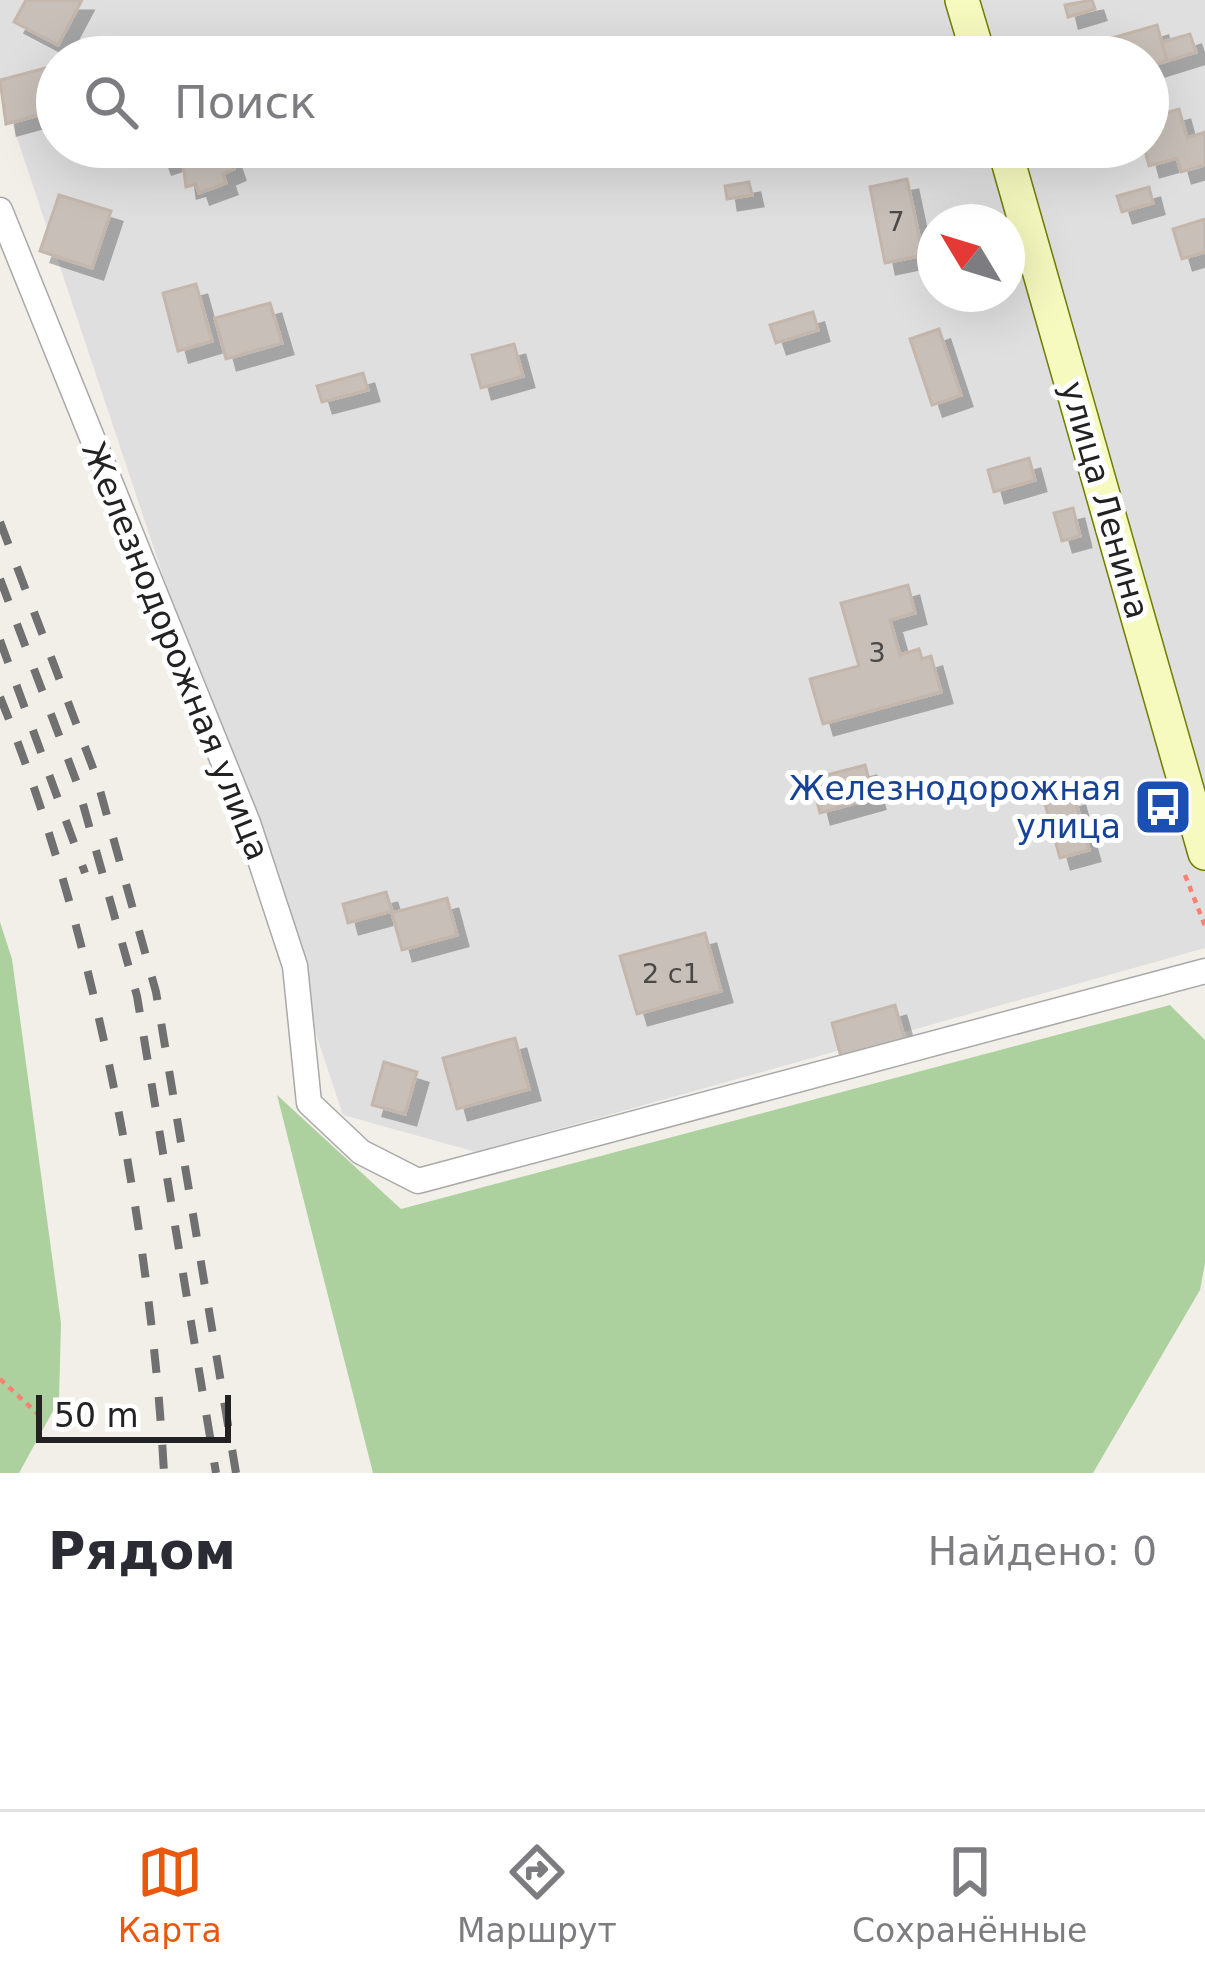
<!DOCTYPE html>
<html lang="ru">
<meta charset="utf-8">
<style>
body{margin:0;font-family:"DejaVu Sans",sans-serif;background:#f2f2f3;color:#2b2b33}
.compass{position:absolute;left:917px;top:204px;width:108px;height:108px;border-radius:50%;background:#fff;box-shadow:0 12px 48px #0002;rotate:308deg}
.scale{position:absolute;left:36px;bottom:30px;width:195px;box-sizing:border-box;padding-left:12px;border:6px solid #222;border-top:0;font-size:33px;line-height:42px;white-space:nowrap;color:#222;-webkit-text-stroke:9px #fff;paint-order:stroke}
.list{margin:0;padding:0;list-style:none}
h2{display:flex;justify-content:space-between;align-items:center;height:156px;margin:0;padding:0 48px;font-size:51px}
h2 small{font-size:39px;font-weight:400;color:#7c7c81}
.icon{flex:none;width:66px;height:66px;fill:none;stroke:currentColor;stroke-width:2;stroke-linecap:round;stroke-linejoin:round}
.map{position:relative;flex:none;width:1205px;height:1473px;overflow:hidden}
.search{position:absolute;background:#fff;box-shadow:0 12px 48px #0002;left:36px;right:36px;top:36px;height:132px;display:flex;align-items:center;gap:30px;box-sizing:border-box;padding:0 42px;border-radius:66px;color:#7c7c81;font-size:45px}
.sheet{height:336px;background:#fff}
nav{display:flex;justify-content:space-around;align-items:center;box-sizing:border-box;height:168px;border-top:3px solid #e1e1e2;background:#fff;font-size:33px;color:#7c7c81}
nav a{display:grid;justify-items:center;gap:6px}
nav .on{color:#ea580c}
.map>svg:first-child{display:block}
.residential{fill:#e0dfdf;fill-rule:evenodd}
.forest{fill:#add19e}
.building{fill:#c7bfb8;stroke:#c4b6ab;stroke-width:3;filter:url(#shadow)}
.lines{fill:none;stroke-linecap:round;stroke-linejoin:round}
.street-casing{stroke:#a9a9a9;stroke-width:27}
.secondary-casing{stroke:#707d05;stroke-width:36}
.path{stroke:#fa8072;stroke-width:4.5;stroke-dasharray:6 6;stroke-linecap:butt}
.street{stroke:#fff;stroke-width:24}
.secondary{stroke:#f7fabf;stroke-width:33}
.rail{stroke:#707070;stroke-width:8;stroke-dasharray:24 24;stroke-linecap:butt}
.labels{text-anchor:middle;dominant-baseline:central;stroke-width:10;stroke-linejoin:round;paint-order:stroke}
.number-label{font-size:27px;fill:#4b4948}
.street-label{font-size:33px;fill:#222;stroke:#fff}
.transit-label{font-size:33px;fill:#164399;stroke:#fff;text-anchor:end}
</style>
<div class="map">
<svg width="1205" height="1473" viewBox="0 0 1205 1473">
<defs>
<filter id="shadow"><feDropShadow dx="11" dy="11" stdDeviation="0" flood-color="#0004"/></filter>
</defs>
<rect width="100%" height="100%" fill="#f2efe9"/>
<path class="residential" d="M0,0H1205V948L476,1152L343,1115L0,87ZM57,57H1148V147H57ZM935,222H1007V294H935Z"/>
<path class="forest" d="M0,922L12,959L61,1323L59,1400L19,1473H0Z
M1170,1005L1205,1040V1263L1200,1290L1093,1473H373L277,1095L401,1209Z"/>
<path class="building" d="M26,0H82L58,45L14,22Z
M1092,0L1095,9L1068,17L1065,5Z
M1157,25L1167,61L1148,67V57H1118L1112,38Z
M1190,34L1196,52L1167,61L1162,42Z
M876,43L879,57H828L827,53Z
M57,65V110L6,124L0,80Z
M1179,109L1187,138L1205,132V165L1181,172L1177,158L1149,166L1144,147H1148V118Z
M155,147H198L201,155L219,149L221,156L229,154L234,169L223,174L226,183L199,193L196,184L186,187L182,156L161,163Z
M907,179L923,255L885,263L870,187Z
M749,182L752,195L727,199L725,186Z
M1149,187L1153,203L1122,212L1117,196Z
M59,195L111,211L92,268L40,251Z
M1205,219V252L1182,259L1173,229Z
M196,284L212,341L178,351L163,293Z
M270,303L282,343L226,359L215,318Z
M813,312L818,330L776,343L770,325Z
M939,329L961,395L932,405L910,339Z
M514,344L523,376L481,388L472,355Z
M363,373L368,390L322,402L317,386Z
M1029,458L1035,480L994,492L988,470Z
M1073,508L1080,536L1062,541L1054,513Z
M908,585L915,613L890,620L900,655L919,649L922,659L931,656L941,692L823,724L810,679L859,666L841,603Z
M865,765L874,798L820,813L811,779Z
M1074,795L1089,850L1060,858L1045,804Z
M386,892L392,911L348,923L343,904Z
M447,898L457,935L402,950L392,913Z
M705,933L721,991L637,1014L620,956Z
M895,1005L905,1040L841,1057L832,1023Z
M515,1038L529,1089L457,1109L443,1058Z
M384,1062L417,1072L405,1114L372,1105Z"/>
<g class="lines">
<defs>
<path id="street" d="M0,210L248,823L295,966L309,1103L361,1152L418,1181L1205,971"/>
<path id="secondary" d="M962,0L979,57
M1004,147L1205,853"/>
</defs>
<use href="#street" class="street-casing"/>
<use href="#secondary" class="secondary-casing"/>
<path class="path" d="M1185,875L1205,926
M0,1379L38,1414"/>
<use href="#street" class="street"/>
<use href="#secondary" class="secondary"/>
<path class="rail" d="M0,522L96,776L156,992L236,1473
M0,579L77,783L137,996L216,1473
M0,640L85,873
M0,697C93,924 151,1229 164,1473"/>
</g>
<defs>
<symbol id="bus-square" viewBox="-11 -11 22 22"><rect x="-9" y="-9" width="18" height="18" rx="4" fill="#1a4fb4" stroke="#fff"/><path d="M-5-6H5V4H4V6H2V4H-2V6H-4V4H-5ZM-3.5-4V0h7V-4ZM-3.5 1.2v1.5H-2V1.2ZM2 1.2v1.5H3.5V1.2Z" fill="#fff"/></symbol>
</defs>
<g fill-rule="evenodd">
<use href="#bus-square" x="1130" y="774" width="66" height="66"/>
</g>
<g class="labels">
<g class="number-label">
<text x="896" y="221">7</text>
<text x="877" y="652">3</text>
<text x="671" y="973">2 с1</text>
</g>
<g class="street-label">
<text transform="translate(1105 500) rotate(74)">улица Ленина</text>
<text transform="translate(176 651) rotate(68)">Железнодорожная улица</text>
</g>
<g class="transit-label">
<text x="1121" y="788">Железнодорожная<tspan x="1121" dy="38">улица</tspan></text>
</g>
</g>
</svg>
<svg class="compass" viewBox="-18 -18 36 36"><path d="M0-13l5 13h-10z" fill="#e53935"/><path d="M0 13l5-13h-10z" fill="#7c7c81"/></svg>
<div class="scale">50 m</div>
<div class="search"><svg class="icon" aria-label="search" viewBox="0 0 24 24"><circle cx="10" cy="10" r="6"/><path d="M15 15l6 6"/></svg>Поиск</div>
</div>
<section class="sheet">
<h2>Рядом<small>Найдено: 0</small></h2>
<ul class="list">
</ul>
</section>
<nav>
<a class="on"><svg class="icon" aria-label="map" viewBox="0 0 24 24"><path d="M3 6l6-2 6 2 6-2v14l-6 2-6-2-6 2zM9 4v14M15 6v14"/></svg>Карта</a>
<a><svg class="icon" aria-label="directions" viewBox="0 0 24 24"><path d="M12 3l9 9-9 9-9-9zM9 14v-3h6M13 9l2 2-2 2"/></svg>Маршрут</a>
<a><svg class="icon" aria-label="saved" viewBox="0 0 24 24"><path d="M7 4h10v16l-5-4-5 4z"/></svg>Сохранённые</a>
</nav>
